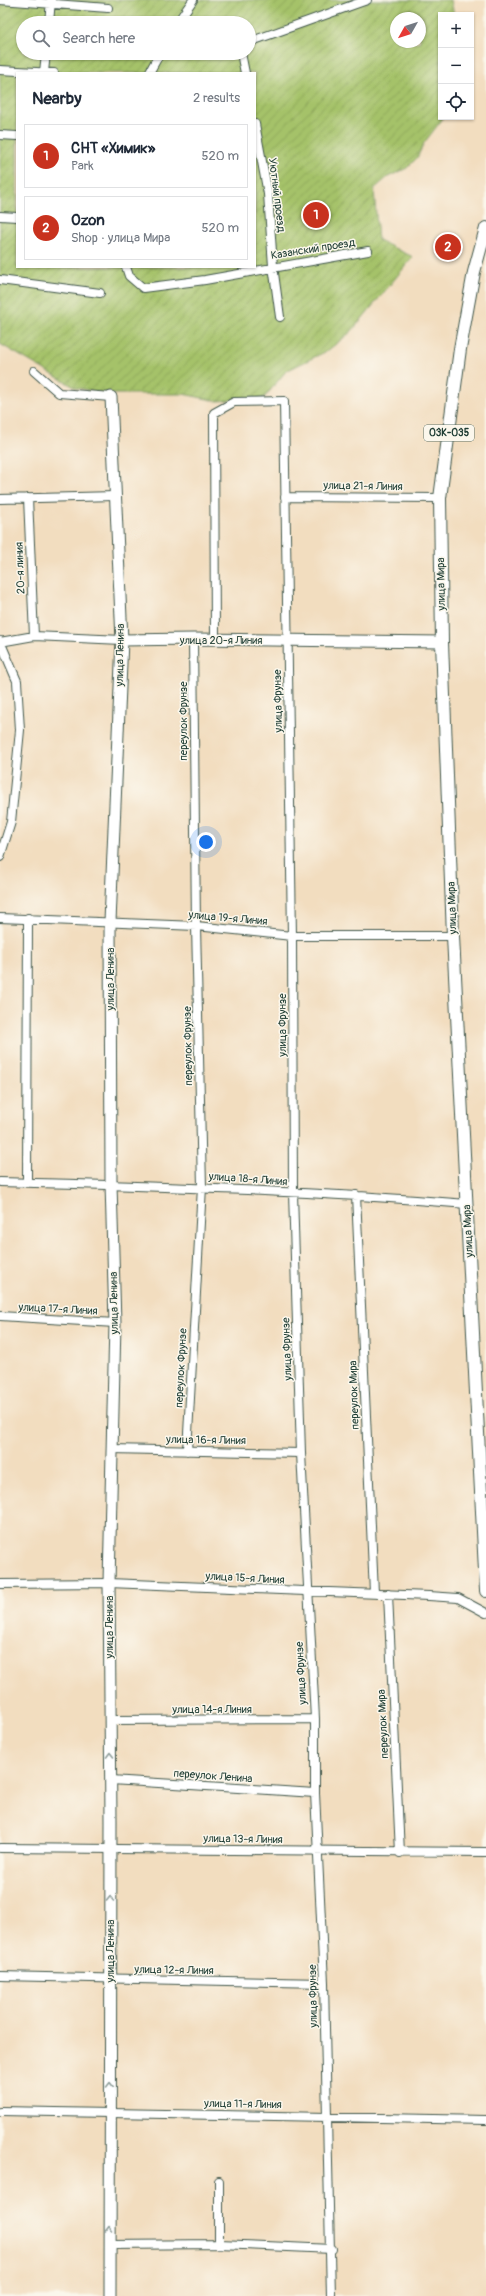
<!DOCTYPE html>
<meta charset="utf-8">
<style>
body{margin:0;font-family:Pangolin,sans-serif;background:#f2f2f3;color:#1f2937}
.controls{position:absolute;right:12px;top:12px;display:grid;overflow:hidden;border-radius:0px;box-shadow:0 1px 3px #0004}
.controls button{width:36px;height:36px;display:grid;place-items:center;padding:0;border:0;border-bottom:1px solid #e0e1e3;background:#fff;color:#1f2937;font:20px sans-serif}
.compass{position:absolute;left:390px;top:12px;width:36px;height:36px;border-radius:50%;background:#fff;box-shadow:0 1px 3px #0004;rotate:231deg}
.you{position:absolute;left:206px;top:842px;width:14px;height:14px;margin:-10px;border:3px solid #fff;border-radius:50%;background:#1a73e8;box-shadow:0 0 0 6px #1a73e833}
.badge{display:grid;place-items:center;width:26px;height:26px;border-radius:50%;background:#c8321e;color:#fff;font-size:13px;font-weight:700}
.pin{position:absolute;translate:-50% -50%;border:2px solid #fff;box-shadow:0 1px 4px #0006}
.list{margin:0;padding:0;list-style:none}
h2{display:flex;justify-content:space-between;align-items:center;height:52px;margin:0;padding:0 16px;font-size:17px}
h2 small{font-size:13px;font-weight:400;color:#747a83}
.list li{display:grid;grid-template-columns:26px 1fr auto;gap:12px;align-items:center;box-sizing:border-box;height:64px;margin:0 8px 8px;padding:0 8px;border:1px solid #e0e1e3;border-radius:0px}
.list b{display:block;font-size:15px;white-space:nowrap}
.list p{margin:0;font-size:13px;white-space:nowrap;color:#747a83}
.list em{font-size:13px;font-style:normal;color:#747a83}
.icon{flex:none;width:22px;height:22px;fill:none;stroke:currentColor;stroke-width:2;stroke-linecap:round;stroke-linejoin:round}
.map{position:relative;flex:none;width:486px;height:2296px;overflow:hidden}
.search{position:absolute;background:#fff;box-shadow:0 1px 3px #0004;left:16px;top:16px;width:240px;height:44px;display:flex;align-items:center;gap:10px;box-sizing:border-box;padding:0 14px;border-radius:22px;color:#747a83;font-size:15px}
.panel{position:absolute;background:#fff;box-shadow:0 1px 3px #0004;left:16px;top:72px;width:240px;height:196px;border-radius:0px}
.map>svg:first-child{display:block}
.garden{fill:url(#garden-furrows);stroke:#62804e;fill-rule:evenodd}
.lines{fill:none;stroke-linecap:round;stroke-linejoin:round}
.street-casing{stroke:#3f5549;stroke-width:10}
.secondary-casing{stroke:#3f5549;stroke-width:13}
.primary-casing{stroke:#3f5549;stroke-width:14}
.street{stroke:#fff;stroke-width:8}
.secondary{stroke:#fff;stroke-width:11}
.primary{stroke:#fff;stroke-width:12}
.oneway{stroke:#8f9e9a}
.labels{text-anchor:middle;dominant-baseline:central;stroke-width:3;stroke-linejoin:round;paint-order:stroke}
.shield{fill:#fbf7ec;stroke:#61756b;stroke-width:1}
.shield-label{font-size:10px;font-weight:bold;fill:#1f3d34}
.street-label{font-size:11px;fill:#1f3d34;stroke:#fbf7ec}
</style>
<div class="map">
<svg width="486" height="2296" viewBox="0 0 486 2296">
<defs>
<pattern id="garden-furrows" width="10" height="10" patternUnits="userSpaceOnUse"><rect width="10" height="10" fill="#a5c269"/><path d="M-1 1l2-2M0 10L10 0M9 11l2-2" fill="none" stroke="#869f57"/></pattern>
</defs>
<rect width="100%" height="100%" fill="#fbf7ec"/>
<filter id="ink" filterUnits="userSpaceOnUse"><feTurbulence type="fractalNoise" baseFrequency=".025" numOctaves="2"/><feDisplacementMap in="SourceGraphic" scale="8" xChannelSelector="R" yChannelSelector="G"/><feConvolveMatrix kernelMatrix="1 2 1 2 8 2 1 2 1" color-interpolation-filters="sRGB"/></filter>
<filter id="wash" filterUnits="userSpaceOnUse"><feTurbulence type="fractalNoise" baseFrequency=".012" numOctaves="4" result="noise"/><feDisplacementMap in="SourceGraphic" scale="16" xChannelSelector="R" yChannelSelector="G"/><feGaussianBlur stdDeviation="0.9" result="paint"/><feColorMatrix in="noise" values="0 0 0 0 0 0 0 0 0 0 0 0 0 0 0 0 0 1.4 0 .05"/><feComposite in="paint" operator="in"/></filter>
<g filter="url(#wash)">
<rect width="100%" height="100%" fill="#f2ddbf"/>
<path class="garden" d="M0,0H451L454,15H441V117H444L424,143L417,158L407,168L388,177L374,189L378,240L413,257L351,332L327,351L286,371L264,398L217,401L183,394H110L76,388L0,344ZM396,18H420V42H396ZM23,23H249V53H23ZM17,73H255V267H17Z"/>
</g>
<g filter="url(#ink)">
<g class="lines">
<defs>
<path id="street" d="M0,0L108,8
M49,23L51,0
M177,23L193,0
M249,42L367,0
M241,53L245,73
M0,70L54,73
M44,72L46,53
M149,73L160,53
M255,124L268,194L273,266L280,317
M0,135L17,136
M0,216L17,217
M126,267L129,276L143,288L205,280L368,251
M0,280L100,293
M34,371L59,393L111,397
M285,497L440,498
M28,498L34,636
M0,499L115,496
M215,639L214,413L234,402L284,401L292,936L293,1193L301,1453L315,1719V1793L324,1983L331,2296
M0,641L17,681L20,730L11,822L0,857
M0,642L34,636L122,640
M0,918L196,926L292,936H453
M0,1182C156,1186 311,1191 467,1204
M27,1182L28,918
M356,1195L374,1593
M0,1316L115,1323
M111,1449L301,1453
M187,1451L202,1187L196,926L193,639
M0,1584L109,1583L429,1596L458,1598L486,1613
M388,1594L400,1853
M110,1720L315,1719
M111,1780L315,1793
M0,1848L486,1852
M0,1976L324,1983
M0,2111L486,2120
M219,2244V2181
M109,2245L219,2244L332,2249"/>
<path id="secondary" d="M122,640L193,639L442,642
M110,2296L111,1820L109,1583L115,1323L111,1184L110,922L122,640L111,397"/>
<path id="primary" d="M486,228L474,272L460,349L440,498L442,642L453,936L486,1591"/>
</defs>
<use href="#street" class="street-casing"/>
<use href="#secondary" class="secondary-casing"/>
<use href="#primary" class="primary-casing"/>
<use href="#street" class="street"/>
<use href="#secondary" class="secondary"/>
<use href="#primary" class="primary"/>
</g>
<defs><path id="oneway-chevron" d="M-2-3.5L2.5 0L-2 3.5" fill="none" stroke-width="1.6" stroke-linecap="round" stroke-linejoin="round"/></defs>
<g class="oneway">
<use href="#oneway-chevron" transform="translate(110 1755) rotate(-91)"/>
<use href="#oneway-chevron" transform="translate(110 1899) rotate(-90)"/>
<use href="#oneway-chevron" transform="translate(110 2085) rotate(-89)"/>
<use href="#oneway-chevron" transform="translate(109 2229) rotate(-90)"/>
</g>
</g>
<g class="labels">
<rect class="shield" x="424" y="425" width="50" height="16" rx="3"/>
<g class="shield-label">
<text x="449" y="433">03К-035</text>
</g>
<g class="street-label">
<text transform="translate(277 195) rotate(83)">Уютный проезд</text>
<text transform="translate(313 249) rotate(-9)">Казанский проезд</text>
<text transform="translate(363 486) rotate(1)">улица 21-я Линия</text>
<text transform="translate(20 568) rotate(-92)">20-я линия</text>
<text transform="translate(441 584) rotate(-91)">улица Мира</text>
<text x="221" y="640">улица 20-я Линия</text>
<text transform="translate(120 655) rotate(-89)">улица Ленина</text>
<text transform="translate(278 701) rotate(-91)">улица Фрунзе</text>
<text transform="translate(183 721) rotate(-90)">переулок Фрунзе</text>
<text transform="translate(452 908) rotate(-92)">улица Мира</text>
<text transform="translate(228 918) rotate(5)">улица 19-я Линия</text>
<text transform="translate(110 979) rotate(-90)">улица Ленина</text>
<text transform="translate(282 1025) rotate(-90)">улица Фрунзе</text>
<text transform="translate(188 1046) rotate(-91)">переулок Фрунзе</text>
<text transform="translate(248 1179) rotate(4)">улица 18-я Линия</text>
<text transform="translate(468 1231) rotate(-93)">улица Мира</text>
<text transform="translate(114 1303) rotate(-91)">улица Ленина</text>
<text transform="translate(58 1309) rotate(3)">улица 17-я Линия</text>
<text transform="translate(287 1349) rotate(-92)">улица Фрунзе</text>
<text transform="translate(181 1368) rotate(-87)">переулок Фрунзе</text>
<text transform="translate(354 1395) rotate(-92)">переулок Мира</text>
<text transform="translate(206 1440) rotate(1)">улица 16-я Линия</text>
<text transform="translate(245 1578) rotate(3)">улица 15-я Линия</text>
<text transform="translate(109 1627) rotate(-90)">улица Ленина</text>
<text transform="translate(301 1673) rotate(-93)">улица Фрунзе</text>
<text x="212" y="1709">улица 14-я Линия</text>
<text transform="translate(383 1724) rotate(-93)">переулок Мира</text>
<text transform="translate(213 1776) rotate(4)">переулок Ленина</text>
<text transform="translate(243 1839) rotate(1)">улица 13-я Линия</text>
<text transform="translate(110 1951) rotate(-90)">улица Ленина</text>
<text transform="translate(174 1970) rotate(1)">улица 12-я Линия</text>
<text transform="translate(313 1996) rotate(-91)">улица Фрунзе</text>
<text transform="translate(243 2104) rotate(1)">улица 11-я Линия</text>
</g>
</g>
</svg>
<div class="controls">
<button>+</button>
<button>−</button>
<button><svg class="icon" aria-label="locate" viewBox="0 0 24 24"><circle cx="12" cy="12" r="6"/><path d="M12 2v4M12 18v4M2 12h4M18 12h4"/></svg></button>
</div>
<svg class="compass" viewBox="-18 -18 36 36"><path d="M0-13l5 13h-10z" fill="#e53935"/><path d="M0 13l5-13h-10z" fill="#747a83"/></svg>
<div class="you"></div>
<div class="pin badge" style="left:316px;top:215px">1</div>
<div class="pin badge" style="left:448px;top:247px">2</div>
<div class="search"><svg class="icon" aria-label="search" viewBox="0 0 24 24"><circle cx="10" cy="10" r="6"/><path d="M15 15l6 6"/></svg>Search here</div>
<section class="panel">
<h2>Nearby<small>2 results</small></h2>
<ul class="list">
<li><span class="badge">1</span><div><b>СНТ «Химик»</b><p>Park</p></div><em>520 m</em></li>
<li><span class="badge">2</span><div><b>Ozon</b><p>Shop · улица Мира</p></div><em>520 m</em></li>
</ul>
</section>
</div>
